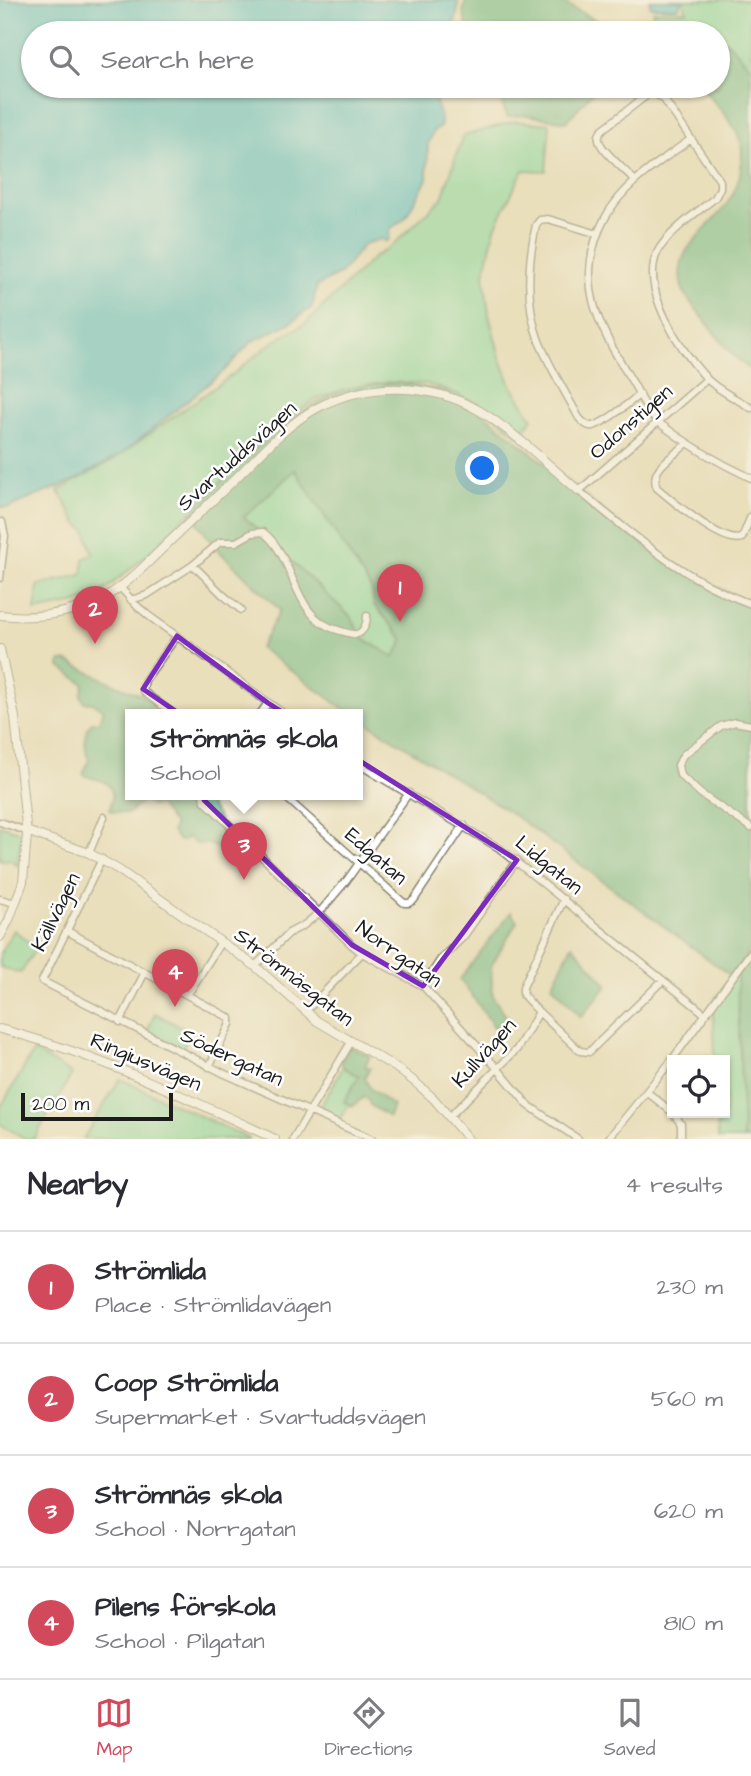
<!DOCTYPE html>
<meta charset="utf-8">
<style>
body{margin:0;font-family:"Architects Daughter",sans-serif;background:#f7f7f7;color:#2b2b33}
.controls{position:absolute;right:21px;bottom:21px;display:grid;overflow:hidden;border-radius:0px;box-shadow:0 2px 5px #0004}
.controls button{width:63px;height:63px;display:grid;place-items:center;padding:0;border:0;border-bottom:2px solid #e1e1e2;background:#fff;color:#2b2b33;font:35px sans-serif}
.scale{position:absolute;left:21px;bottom:18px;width:152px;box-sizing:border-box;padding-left:7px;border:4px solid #1c1c1c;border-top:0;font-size:19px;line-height:24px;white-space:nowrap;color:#1c1c1c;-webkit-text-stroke:5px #fff;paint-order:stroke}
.you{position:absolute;left:483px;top:469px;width:24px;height:24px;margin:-18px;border:5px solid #fff;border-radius:50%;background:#1a73e8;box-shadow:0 0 0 10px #1a73e833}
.badge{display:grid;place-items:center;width:46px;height:46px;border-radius:50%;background:#d1495b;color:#fff;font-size:23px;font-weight:700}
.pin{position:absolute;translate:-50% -58px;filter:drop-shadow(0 2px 4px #0008)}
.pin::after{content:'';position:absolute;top:37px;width:24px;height:21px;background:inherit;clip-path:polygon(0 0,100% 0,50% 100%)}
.popup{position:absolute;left:125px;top:709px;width:238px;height:91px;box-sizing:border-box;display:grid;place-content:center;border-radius:0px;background:#fff;filter:drop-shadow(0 2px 5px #0005);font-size:23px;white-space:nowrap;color:#7c7c81}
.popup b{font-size:26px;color:#2b2b33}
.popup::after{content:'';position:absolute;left:50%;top:100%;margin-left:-14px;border:14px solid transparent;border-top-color:#fff}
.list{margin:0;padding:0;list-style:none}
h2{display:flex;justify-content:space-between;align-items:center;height:91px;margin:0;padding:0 28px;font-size:30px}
h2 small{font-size:23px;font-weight:400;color:#7c7c81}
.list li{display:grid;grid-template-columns:46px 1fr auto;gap:21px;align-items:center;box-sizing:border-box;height:112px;padding:0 28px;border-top:2px solid #e1e1e2}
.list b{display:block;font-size:26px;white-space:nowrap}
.list p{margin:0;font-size:23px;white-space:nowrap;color:#7c7c81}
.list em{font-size:23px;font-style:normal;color:#7c7c81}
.icon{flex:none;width:38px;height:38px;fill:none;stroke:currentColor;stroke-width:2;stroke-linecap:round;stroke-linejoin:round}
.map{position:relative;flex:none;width:751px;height:1139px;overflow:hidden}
.search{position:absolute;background:#fff;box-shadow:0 2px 5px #0004;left:21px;right:21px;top:21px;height:77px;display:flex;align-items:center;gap:18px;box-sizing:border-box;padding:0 24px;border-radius:38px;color:#7c7c81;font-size:26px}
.sheet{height:539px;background:#fff}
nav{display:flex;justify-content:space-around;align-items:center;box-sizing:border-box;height:98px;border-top:2px solid #e1e1e2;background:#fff;font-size:19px;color:#7c7c81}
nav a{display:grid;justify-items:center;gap:4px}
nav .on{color:#d1495b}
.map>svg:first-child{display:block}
.green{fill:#80daa1;stroke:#4e7b5e;stroke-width:2}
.forest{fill:#68ba87;stroke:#426b52;stroke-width:2;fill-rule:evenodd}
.water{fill:#55c2cd;stroke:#386f74;stroke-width:2}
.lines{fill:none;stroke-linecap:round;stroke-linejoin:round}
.minor-casing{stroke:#837e6c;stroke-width:9}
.tertiary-casing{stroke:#837e6c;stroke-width:10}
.minor{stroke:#fff;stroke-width:6}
.tertiary{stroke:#fff;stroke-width:8}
.marked{fill:none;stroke:#7b2cbf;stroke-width:5;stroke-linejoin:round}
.labels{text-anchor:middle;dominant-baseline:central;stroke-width:5;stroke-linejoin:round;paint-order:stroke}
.street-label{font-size:21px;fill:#1c1c1c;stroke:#fff}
</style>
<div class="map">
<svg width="751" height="1139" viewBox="0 0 751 1139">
<rect width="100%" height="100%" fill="#fff"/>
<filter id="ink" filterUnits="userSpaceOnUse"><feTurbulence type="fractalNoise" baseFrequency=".0143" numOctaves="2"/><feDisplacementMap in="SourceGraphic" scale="14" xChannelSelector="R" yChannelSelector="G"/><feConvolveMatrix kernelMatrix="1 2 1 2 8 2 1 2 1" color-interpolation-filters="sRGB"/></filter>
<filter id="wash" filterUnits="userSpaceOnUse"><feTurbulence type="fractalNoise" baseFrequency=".00686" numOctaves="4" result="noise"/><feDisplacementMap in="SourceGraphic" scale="28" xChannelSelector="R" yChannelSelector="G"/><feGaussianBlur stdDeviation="1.57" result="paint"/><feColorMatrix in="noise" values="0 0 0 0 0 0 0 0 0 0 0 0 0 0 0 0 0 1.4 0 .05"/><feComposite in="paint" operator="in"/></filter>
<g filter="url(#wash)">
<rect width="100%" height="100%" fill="#eadfbb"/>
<path class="green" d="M682,0H750L751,68L729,43L718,38V33L652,30L653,11H687Z
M515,121L550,124L546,171L523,170L495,228L484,274L489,315L500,357L511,385L533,419L519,436L485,408L452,392L427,384L388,382L335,392L315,400L276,428L146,556L99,595L73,604L35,611L38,585L82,575L84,559L93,554L86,531L77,523L58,491L110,462L236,372L271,343L306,323L373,258L393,245L442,198L463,136Z
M294,452L422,629L394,658L338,643L217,520Z
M0,825L21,832L18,866L11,860H0Z
M14,930L36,948L21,973L0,967V953Z
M737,972L743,1139H718L717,1113H725V1060H715L713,1002Z
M155,1013L184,1029L186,1038L183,1049L147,1032Z
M34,1051L72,1074L34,1139H26L0,1124V1108Z
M343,1067L359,1076L344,1101L349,1104L339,1120L319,1109Z
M120,1079L250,1139H83Z"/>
<path class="forest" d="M466,0H558L605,25L652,30L673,28L707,33H469L463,12Z
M718,38L729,43L751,68V370C731,357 718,337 704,319C695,308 684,297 681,283C671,228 751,224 741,142C732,120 715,103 700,86H718Z
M469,86H598L566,122L527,115L507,117L498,92Z
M399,383L457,394L470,402L657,555L751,605V948L731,976L511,813L358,717V714H352L341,707L260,648L280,610L217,549L191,514C226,474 296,406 346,390C363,384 381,384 399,383ZM295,470L372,590L374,605L404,640L394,657L361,637L352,618L244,517Z
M60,661H66C90,672 114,685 139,694C148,697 158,708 167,714H130V794H201L220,820L217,825L219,830L230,832L240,850L238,854L230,858C221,855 217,844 207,844C203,843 200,844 196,844L188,837L183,841H179L172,832L174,825L159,805L151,806L143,800L128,814L110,811C110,804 113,799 112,793C108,776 93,782 83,774L89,760C84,748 83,731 92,722L99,721L104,710L92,703L84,702L81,696L84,684L60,667Z
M511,912L517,922L491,966L493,997L508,1019L497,1031L460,979Z
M572,945L608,985L581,1017L552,985Z
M751,954V1139H743L737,972Z
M350,1046L370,1056L365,1066L370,1068L364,1078L371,1089L393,1106L389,1117L370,1105L368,1099L364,1097L353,1106L344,1102L359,1076L343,1067L341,1062Z"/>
<path class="water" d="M0,0H458C459,13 456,24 447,33H33V86H433C433,105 444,113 440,128L434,130L428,144L427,179L405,218L390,229L389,239L385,242L381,239L364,244L341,273L317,286L312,307L292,322L251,342L224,371L123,453L75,480L8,508L0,507Z
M649,0H682L678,8L651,7Z"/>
</g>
<g filter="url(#ink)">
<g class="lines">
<defs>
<path id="minor" d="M691,139C660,162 624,183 605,218C571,282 600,328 633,383C640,395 648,414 659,423C688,445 719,463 751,478
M635,181C628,172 600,150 599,140C598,135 600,133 603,129L651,92L663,98L720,181V188L715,198C698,211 666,234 657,253C640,291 681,350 706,378C717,390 737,399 751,408
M598,234L548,219L540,220L536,225C528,262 525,304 539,341C550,368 566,393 579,418C583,422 587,427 593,426C606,423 629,403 640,394
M707,379L579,491C634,536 684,580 751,604
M687,443C675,456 648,468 657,488C673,501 723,545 742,538L751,516
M193,565L220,542H236L252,533L263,532C298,559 290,619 341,631C345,632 352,635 357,634C364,632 367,623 367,616
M0,578L5,536L2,522
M120,587L136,605L149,616L284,714
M131,600L147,595L193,565L222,594L241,610
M174,714L145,693L143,689L145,680L177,636
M260,714L268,703
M751,725L735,722L721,726L683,755L678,765L680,775L701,794L751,828
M358,764L499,848L705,1014
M203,794L204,800L352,945L362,953L423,986L497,1068L528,1105L578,1139
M282,794L404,903H409L414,900L464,825
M0,822L26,831
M89,853L104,817
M102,859L42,981L225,1074L372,1139
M0,899L15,903
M67,931L230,1018V1024L209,1067
M255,966L289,933L304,925L319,913L347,880L409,793
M423,986L441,959L464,936L517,860
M188,994L221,942
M306,1011L362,953
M539,1012L580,1051L589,1052L663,980
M120,1022L145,972
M672,1060L751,952
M647,1092L672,1112
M673,1113L681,1124V1139
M449,1117L517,1049L539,1012L523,995V987L564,899
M293,1139L351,1042
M608,1139L672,1060"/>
<path id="tertiary" d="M0,615C35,619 71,614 103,598C128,585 148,562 168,543C191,521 214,499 237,477C262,452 286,425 317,408C367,381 432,383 480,411C516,433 548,465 579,491
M0,649L15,717L27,835L23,882L9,920L0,937
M26,831L89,853L119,870L255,966L317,1021L395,1067L415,1082L434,1099L468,1139
M0,1029C97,1054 185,1097 275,1139"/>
</defs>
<use href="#minor" class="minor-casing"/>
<use href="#tertiary" class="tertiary-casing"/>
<use href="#minor" class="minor"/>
<use href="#tertiary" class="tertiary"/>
</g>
</g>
<path d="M0 0H751V1139H0ZM177,636L268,703L517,860L423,986L352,945L204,800V789L231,749L143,689Z" fill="#eadfbb" fill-opacity=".55" fill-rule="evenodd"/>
<path class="marked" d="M177,636L268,703L517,860L423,986L352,945L204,800V789L231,749L143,689Z"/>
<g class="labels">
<g class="street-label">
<text transform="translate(631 422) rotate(-41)">Odonstigen</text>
<text transform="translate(237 456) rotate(-42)">Svartuddsvägen</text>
<text transform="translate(376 856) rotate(41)">Edgatan</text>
<text transform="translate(549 865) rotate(39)">Lidgatan</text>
<text transform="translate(56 912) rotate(-64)">Källvägen</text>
<text transform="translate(399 954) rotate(35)">Norrgatan</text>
<text transform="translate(294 977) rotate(38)">Strömnäsgatan</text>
<text transform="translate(484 1053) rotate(-48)">Kullvägen</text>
<text transform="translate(232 1057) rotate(25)">Södergatan</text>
<text transform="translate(146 1062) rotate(23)">Ringiusvägen</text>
</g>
</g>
</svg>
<div class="controls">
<button><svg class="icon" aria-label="locate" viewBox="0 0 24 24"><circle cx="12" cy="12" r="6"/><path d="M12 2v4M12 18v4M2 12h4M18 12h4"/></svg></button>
</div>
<div class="scale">200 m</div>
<div class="you"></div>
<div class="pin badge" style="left:400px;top:622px">1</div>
<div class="pin badge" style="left:95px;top:644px">2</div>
<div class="pin badge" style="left:244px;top:880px">3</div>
<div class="popup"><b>Strömnäs skola</b>School</div>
<div class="pin badge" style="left:175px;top:1007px">4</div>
<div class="search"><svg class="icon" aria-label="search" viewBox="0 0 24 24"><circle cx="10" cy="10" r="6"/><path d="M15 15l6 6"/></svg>Search here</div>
</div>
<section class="sheet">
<h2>Nearby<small>4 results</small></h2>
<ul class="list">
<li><span class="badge">1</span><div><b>Strömlida</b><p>Place · Strömlidavägen</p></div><em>230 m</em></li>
<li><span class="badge">2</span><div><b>Coop Strömlida</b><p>Supermarket · Svartuddsvägen</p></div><em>560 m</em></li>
<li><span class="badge">3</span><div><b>Strömnäs skola</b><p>School · Norrgatan</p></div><em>620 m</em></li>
<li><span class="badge">4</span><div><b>Pilens förskola</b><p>School · Pilgatan</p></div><em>810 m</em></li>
</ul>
</section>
<nav>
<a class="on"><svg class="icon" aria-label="map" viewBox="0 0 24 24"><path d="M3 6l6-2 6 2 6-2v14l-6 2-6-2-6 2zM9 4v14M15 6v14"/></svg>Map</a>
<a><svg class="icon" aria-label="directions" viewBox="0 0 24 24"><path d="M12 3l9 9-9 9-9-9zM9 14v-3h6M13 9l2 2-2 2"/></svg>Directions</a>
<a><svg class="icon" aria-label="saved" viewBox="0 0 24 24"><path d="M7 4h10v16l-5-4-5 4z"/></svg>Saved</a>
</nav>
